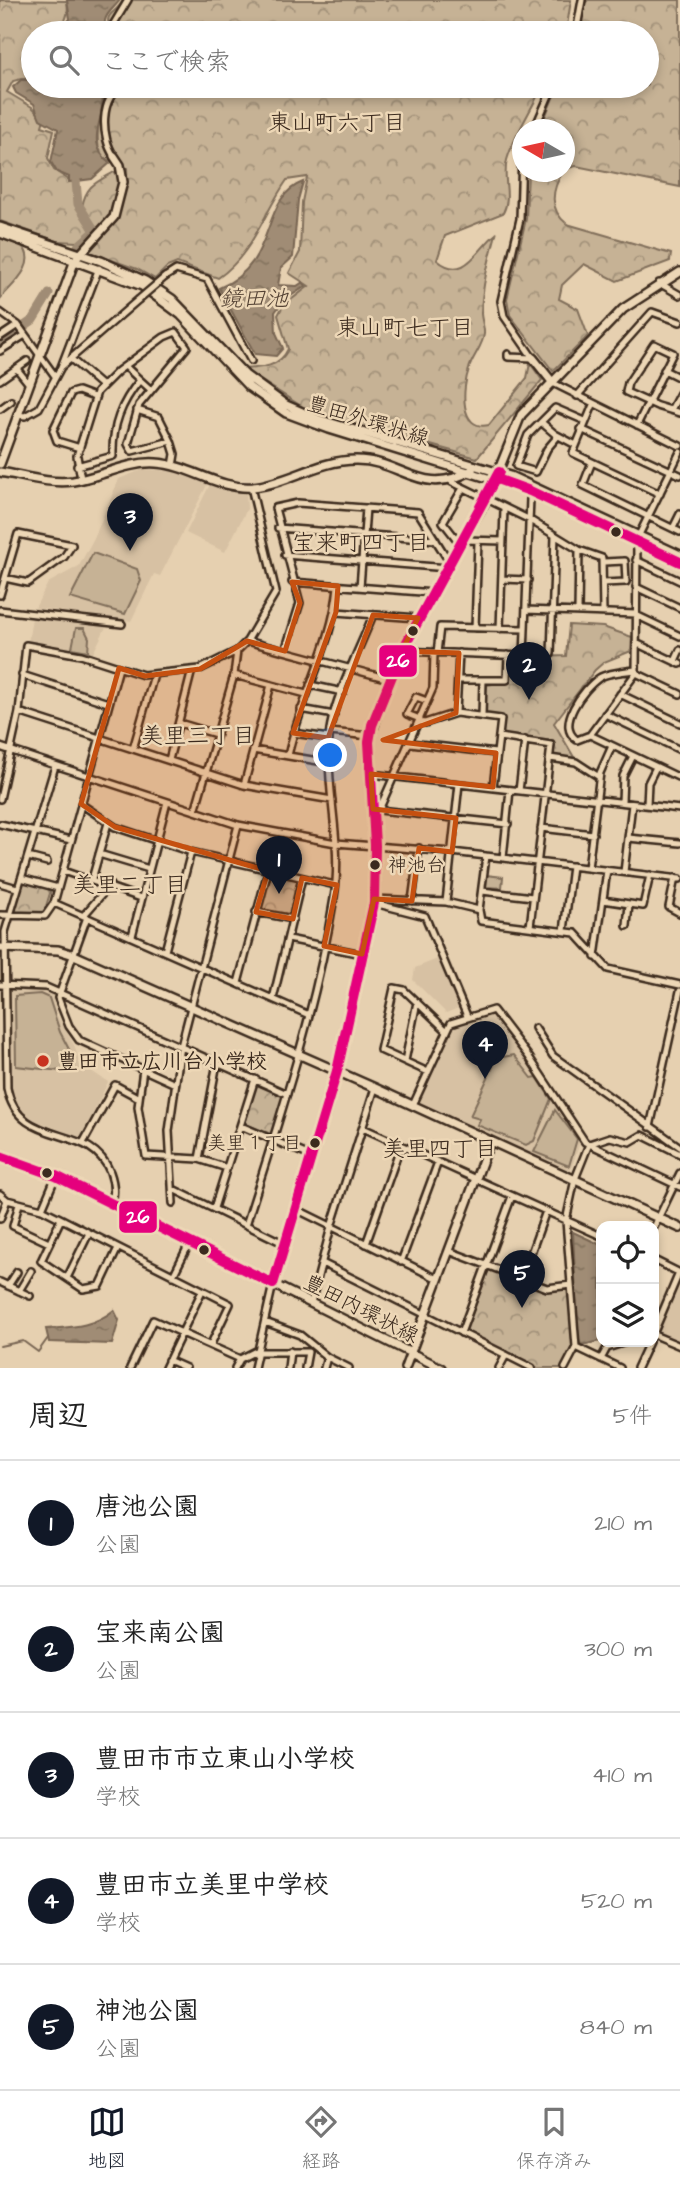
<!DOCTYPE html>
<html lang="ja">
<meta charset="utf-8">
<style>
body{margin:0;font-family:"Architects Daughter","Klee One",sans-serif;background:#f6f6f6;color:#222}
.controls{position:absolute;right:21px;bottom:21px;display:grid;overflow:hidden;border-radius:14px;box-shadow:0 4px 10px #0003}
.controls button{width:63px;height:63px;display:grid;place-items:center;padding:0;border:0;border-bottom:2px solid #e0e0e0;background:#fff;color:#222;font:35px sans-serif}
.compass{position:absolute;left:512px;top:119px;width:63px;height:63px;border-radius:50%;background:#fff;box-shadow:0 4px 10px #0003;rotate:279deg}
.you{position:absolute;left:331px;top:756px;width:24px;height:24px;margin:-18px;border:5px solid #fff;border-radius:50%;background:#1a73e8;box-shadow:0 0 0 10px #1a73e833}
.badge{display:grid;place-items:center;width:46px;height:46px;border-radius:50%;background:#111827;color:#fff;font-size:23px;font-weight:700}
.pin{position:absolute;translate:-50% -58px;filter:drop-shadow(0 2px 4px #0008)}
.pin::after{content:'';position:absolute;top:37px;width:24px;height:21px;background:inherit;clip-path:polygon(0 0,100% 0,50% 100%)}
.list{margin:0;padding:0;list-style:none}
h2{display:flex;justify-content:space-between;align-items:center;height:91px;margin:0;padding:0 28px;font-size:30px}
h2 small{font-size:23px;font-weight:400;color:#767676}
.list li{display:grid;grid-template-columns:46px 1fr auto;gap:21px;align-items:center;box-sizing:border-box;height:126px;padding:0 28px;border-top:2px solid #e0e0e0}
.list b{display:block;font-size:26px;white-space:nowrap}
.list p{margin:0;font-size:23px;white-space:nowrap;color:#767676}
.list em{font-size:23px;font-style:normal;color:#767676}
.icon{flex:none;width:38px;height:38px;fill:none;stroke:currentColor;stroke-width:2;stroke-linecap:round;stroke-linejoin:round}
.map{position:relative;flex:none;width:680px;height:1368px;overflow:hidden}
.search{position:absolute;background:#fff;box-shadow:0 4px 10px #0003;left:21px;right:21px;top:21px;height:77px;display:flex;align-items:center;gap:18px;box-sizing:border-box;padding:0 24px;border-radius:38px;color:#767676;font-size:26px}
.sheet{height:721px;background:#fff}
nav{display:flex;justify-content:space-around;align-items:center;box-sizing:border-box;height:98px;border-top:2px solid #e0e0e0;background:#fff;font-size:19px;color:#767676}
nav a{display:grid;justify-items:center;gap:4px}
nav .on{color:#111827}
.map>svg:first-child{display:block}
.built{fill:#d7c1a3}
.forest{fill:url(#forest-crowns);stroke:#806e5a;stroke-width:2}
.garden{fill:#c6b295;stroke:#806e5a;stroke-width:2}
.water{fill:url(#water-ripples);stroke:#786552;stroke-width:2}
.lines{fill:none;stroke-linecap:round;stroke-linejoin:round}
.stream{stroke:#786552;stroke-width:2}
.river{stroke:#a08c74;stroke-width:9}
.street-casing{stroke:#3b2a1e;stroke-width:10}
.secondary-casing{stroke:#3b2a1e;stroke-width:12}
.street{stroke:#edd7b6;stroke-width:5}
.secondary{stroke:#edd7b6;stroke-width:7}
.street-bridge-casing{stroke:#3b2a1e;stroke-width:10;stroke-linecap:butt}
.street-bridge{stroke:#edd7b6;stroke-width:5}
.bus-1-casing{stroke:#edd7b6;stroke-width:16}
.bus-1{stroke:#e5007d;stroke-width:10}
.marked{fill:#c55010;fill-opacity:0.2;stroke:#c55010;stroke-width:5;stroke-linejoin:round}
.bus-dot{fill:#3b2a1e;stroke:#edd7b6;stroke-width:2.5}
.poi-dot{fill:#c8321e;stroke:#edd7b6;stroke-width:2.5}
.labels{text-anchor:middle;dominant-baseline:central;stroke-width:5;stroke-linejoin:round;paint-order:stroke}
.bus-label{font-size:19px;fill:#3b2a1e;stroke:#edd7b6;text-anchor:start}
.street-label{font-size:21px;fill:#3b2a1e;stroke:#edd7b6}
.poi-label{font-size:21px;font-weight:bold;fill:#3b2a1e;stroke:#edd7b6;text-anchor:start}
.neighbourhood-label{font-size:23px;fill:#3b2a1e;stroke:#edd7b6}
.water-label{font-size:23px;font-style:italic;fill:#544234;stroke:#edd7b6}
.line-badge{stroke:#edd7b6;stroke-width:2.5}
.badge-label{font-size:19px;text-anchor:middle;font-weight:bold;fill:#fff}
</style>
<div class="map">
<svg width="680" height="1368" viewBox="0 0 680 1368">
<defs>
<pattern id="forest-crowns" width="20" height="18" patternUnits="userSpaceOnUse" patternTransform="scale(1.75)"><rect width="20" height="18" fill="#c6b295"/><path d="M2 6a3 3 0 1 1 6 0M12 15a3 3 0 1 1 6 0" fill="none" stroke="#a29179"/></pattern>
<pattern id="water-ripples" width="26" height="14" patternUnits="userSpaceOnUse" patternTransform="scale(1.75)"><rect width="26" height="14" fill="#a08c74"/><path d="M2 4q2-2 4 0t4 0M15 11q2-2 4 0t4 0" fill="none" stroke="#84735f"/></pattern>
</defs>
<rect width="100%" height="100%" fill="#e6d0b0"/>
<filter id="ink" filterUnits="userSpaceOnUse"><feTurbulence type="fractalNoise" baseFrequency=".0143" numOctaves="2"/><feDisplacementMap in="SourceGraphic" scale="14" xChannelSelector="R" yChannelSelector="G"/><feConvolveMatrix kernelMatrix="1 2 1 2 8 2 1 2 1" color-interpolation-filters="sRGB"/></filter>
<g filter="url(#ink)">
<path class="built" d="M144,469L171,471L208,483L160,576L154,574L131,621L35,608L48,583L79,566L95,536L119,479Z
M210,484L246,491L247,509L225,552L186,533Z
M35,616L107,625L92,655L28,643L32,618Z
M440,958L461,1007L446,1013L413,980L415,968Z
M8,989H37L52,993L56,1013L75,1047L79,1063L108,1082L81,1138L23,1116L12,1098L8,1084Z
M493,1012L528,1057L581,1140L570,1172L419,1106L417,1102L453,1027Z
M680,1278V1343L655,1333Z"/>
<path class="forest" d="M0,0L67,1C70,18 64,22 54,33H33V76L13,81L7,92L32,107L44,119L42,126L54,130L48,158L54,170L75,184L77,206L93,230L78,242L57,241L0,221Z
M123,0H571L566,33H111C102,10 116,16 123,0Z
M588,0H680V187L576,166L565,169L564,130L545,129L542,124L558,86H647V33H580L584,4Z
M113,86H542C532,110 514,135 507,160C502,178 512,196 503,213L445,236L437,260C465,283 477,249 496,234C489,260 482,286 481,313C481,320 485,328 484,334C483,346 472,357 469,369C462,388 459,432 489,425L527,378L530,363L542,380L477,458L309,411L243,369C262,368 280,367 288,349L278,315L283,306L309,286L289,273L300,252L302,202L307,177L287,180C263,214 253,254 218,278L177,263L167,267L155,279L137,269L86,251C110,228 129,204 127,168C119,163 108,163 102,155C92,143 101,94 113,86Z
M114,172L120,174C118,195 113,215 98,231L82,207C86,185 97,182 114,172Z
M528,172H563C551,190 549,210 567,224L671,254L670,261L617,281L584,264L562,285L559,299L578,309L588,336L553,371L510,315L507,299L526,219Z
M0,238L22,246C39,264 12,285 0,299Z
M569,625L603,627L632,637L631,651L604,662L595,670L554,723L575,759L552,755L554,741L501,734L502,716L484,714L487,685L510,681L511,658L566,656Z
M270,874L298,880L291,915L260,909Z
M486,875L503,877L502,888L486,887Z
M22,881L51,890L44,913L13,912Z
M257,1083L284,1095L271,1134L245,1124Z
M489,1269L546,1291L568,1289L574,1346L562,1368H538L465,1332Z"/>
<path class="garden" d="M93,553L137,569L141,581L125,614L70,598Z
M76,628H84L89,638L88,651L72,648Z
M40,994L49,998L60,1032L74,1059L72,1069L60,1071L16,1066L15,996Z
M514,1055L532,1078L537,1077L551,1099L534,1141L526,1145L477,1125L480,1119L470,1116L497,1058Z
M555,1110L577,1139L569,1166L534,1152Z"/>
<path class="water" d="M67,0H120C111,12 100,16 107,33H57L70,19Z
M21,80H33V86H106C101,97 103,107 100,119C95,137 94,150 110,163L92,179L69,182V177L57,172L51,162L58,129L40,119L34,104L16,93L13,87Z
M303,182L298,200L293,257L281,268L278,285L297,286L303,282L306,286L283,301L275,312L276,333L283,348L276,356L255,354L219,288C280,263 258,199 303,182Z
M573,1232L601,1245V1341L582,1345L578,1343Z
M114,1310L119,1320L112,1344L49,1342L46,1329C73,1327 93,1327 114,1310Z"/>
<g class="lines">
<path class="stream" d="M0,1346L23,1341L38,1352L48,1338"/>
<path class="river" d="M76,181L78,204L95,231L78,246
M0,343L33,320L49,294"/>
<defs>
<path id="street" d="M122,33L113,29V25L128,0
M576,33L582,0
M534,130L553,86
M114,156C101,138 99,97 123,86
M165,277L176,270L207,279L251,361
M659,283L680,295
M0,312L18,325L55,376
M0,337L18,325
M0,351L25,335
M508,354V357L533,358L504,316L501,301L520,219L522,153
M71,359L102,386
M125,366L140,380
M61,367L138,300
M17,369L29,384
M664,370L680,378
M0,380L27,361
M553,383L680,446
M577,396L652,312L680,322
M593,405L573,453L660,494
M672,408L680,393
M0,409L11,401
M137,410L159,417L171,441
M18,415L25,416L39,408L61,367L99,268
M541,422L555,434L574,444
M637,425C649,401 661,377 673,353L654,344L628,383L626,392L657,406L680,413
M581,429L680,475
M558,436L547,449L536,472L516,466L528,435L555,408L585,421
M80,448L57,441L53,430L71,393L78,391L94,397
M592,462L583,485L680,532
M77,466L113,456C112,426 121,403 140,380L151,390
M81,479L77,456L97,392L118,371L164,337L176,332L187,347L139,405L128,444L132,451L171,441L175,454L173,466
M452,482L530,520L579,550L602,558L603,613
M278,528L436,540
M673,528L680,514
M639,535L680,452
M464,540L503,541
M461,545L443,522L463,488
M285,555L448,568
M636,560L680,581
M502,579L528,580
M292,582L434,593
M603,583L626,582L625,561L604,562
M360,587L366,508
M636,587L680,608
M0,595L18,534L72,545L64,557L28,583L5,578
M0,610L122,624
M526,610L636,614
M336,612L418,618
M578,612L579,550
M636,615L680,636
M475,628L478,541
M500,629L504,509
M247,641L389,679
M636,643L680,664
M285,651L300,603L275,508L298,503L418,512L450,563
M402,651L524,656L530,498
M437,653L440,627L525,629
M524,656L551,654L555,535
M675,661L680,650
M636,670C626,671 606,673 599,678C583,689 555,726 577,740L590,735L636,673L637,541
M636,673L680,694
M22,675L108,703
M234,675L306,694
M458,680H507L508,655
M310,685L343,692
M620,694L680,723
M301,709L334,715
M19,712L244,785L332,800
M456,713L459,653
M605,714L680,750
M482,716L483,680
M420,719L407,714L416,697L427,701
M418,722L425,723L456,713L501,719L493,787
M179,723L216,734
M330,732L370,736
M293,733L329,738
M590,735L680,778
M499,737L551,745L530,927
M410,743L496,753
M0,747L238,825L336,843L452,852L680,879
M133,749L154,675
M253,750L330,763
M288,756C300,698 333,645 338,586
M550,758L576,762L599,777
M169,760L192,670
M55,766L5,932L7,1088C19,1150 90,1121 110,1172C114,1183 115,1192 112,1203
M371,774L680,809
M244,785L271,685
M519,791L525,740
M0,799L19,712L26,645L81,655L143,675L200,669L237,651L247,641L276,592L251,487
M622,802L623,776L633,756
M81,804L115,827L191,852L335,885
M647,805L648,783L656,767
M379,810L508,824
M195,811L234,675L237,651
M373,813L379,810L433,688L434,653
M0,824L71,840
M541,828L593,834
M628,838L680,843
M99,854L149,869
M486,856L479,910L481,921L575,933L608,969L680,985
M28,857L47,862
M503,858L510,790
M588,868L600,773L612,746
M63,871L141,898
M624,872L632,804
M21,878L58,888
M675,878L669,907L680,913
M92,879L108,823
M0,883L17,888
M482,891L533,897
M374,899L446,902L479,910
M603,900L643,906L650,875
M412,901L419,848
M446,902L459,784
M54,903L309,1015
M374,903L425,916L467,1016
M256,912L293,919
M0,915L45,916L54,903L119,668
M84,915L110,885
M87,917L58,998L69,1026L79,1040L175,1084
M627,926L629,904
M564,931L572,866
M132,936L167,802
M288,939L362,954
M165,951L191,852
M595,957L607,870
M238,983L268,871
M0,985L46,987L287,1094
M273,999L302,878
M535,1028L553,1056L680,1147
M405,1061L417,1002
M143,1069L138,1107L146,1156L199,1159L227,1168
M428,1072L380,1050L394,988L404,990L447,1031
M413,1105L451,1023L493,1010L529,1057L585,1142L680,1187
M241,1126L310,1156
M650,1127L680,991
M363,1128L601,1236
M83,1143L115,1085L139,1098
M199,1159L217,1063
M173,1189L283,1243
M0,1194L7,1200L42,1209L230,1304L211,1344
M173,1203L169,1131L181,1046L238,825
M19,1204L13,1226L49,1243
M214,1208L255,1079
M294,1208L438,1279
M42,1209L56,1176
M0,1219L7,1200
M61,1219L41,1261L83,1289L100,1286L118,1248
M246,1225C280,1117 316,1010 334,898C343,845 326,792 329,739C330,706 360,648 373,615
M654,1227L680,1173
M366,1244L401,1145
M449,1251L547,1288L571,1285
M654,1260L680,1273
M401,1262L438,1162
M322,1263L532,1368
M173,1276L190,1242
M67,1278L89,1233
M522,1278L546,1211
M0,1282L30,1296
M8,1286L17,1272
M19,1291L31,1271
M311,1303L331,1227L375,1088
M265,1322L300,1335L327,1357L349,1368
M654,1332L679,1273
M461,1333L512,1196
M654,1335L680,1346
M576,1347L620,1368
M256,1352H308L305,1368
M601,1359L607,1348L626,1342
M168,1360L186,1368
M130,1368L153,1320L240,1359
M165,1368L202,1291
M235,1368L240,1359L256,1351
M254,1368L273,1284
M288,1368L290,1351
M324,1368L327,1357
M499,1368L506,1355
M565,1368L576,1347L566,1221L575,1179L589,1144L610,1137L630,1142L642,1135L680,1154
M637,1368L649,1342"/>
<path id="secondary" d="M0,227L101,261L145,281L172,299L245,375L286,405L318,419L510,476L680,555
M0,233L142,286L181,315L249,387L286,413L329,429L530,491L680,562
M533,358L553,383
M0,464L75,260L114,217L123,182L120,165L114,156
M0,472C25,476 48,484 73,481C101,477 129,461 156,463C190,465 219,490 253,487C289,483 319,460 356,460C402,460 422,499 472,470
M0,948L58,950L74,955L375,1088L680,1228
M0,1156L56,1176L441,1368
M273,1284L337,1071L374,903L375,845L369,742L389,679L418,618L487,499L521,415L623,309L680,272
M405,1368L490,1141"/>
</defs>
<use href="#street" class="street-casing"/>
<use href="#secondary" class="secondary-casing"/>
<use href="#street" class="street"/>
<use href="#secondary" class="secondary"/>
<defs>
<path id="street-bridge" d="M138,300L165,277"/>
</defs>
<use href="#street-bridge" class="street-bridge-casing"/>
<use href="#street-bridge" class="street-bridge"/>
<defs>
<path id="bus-1" d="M497,479L530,491L680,562
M0,1156L56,1176L273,1284
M273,1284L337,1071L374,903L375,845L369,742L372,725L402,651L499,472"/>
</defs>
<use href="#bus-1" class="bus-1-casing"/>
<use href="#bus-1" class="bus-1"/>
</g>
</g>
<path class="marked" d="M292,582L338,586L336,612L293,733L328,738L373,615L418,618L402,651L459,653L456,713L383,740L496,753L493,787L371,774L373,809L456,818L452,852L419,848L412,901L374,899L362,954L324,946L337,885L302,878L293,919L256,912L268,871L115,827L81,804L119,668L145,676L200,669L247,641L285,651L300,603Z"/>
<g class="bus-dot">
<circle cx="616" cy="532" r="6"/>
<circle cx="413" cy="631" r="6"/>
<circle cx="375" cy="865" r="6"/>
<circle cx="315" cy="1143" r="6"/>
<circle cx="47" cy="1173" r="6"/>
<circle cx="204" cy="1250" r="6"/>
</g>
<circle class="poi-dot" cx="43" cy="1061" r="7"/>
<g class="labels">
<g class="bus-label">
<text x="388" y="865">神池台</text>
<text x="302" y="1143" text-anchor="end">美里１丁目</text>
</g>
<g class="street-label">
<text transform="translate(368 421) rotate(17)">豊田外環状線</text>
<text transform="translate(361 1309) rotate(27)">豊田内環状線</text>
</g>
<g class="poi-label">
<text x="57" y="1061">豊田市立広川台小学校</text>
</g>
<g class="neighbourhood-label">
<text x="337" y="123">東山町六丁目</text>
<text x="405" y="328">東山町七丁目</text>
<text x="361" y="543">宝来町四丁目</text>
<text x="198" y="736">美里三丁目</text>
<text x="130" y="885">美里二丁目</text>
<text x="440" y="1149">美里四丁目</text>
</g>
<g class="water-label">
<text x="254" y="299">鏡田池</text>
</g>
</g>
<g class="line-badge">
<rect x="378" y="644" width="40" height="34" rx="7" fill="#e5007d"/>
<rect x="118" y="1200" width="40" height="34" rx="7" fill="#e5007d"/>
</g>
<g class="badge-label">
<text x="398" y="667">26</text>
<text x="138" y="1223">26</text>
</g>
</svg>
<div class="controls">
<button><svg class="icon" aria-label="locate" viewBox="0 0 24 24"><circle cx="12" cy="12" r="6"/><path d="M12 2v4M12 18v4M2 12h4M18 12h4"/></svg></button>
<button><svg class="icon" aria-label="layers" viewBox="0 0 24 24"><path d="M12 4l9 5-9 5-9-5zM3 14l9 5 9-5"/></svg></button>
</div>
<svg class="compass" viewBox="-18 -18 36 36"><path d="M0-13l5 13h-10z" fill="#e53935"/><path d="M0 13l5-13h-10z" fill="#767676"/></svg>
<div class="you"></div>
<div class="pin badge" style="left:279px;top:894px">1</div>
<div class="pin badge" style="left:529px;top:700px">2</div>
<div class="pin badge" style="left:130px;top:551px">3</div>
<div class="pin badge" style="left:485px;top:1079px">4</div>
<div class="pin badge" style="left:522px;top:1308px">5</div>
<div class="search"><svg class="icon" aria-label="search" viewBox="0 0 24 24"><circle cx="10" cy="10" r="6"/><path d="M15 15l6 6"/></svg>ここで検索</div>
</div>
<section class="sheet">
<h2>周辺<small>5件</small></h2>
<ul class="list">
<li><span class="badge">1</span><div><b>唐池公園</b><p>公園</p></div><em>210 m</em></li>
<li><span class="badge">2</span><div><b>宝来南公園</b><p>公園</p></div><em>300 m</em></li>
<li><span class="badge">3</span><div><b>豊田市市立東山小学校</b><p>学校</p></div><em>410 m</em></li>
<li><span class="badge">4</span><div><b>豊田市立美里中学校</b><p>学校</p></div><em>520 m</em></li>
<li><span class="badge">5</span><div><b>神池公園</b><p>公園</p></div><em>840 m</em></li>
</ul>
</section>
<nav>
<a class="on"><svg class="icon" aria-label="map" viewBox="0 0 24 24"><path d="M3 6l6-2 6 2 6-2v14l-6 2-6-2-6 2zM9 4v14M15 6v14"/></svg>地図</a>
<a><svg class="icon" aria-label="directions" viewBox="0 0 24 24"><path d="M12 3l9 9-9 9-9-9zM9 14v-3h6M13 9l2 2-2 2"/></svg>経路</a>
<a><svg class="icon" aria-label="saved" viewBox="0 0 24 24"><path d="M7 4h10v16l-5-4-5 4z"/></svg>保存済み</a>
</nav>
